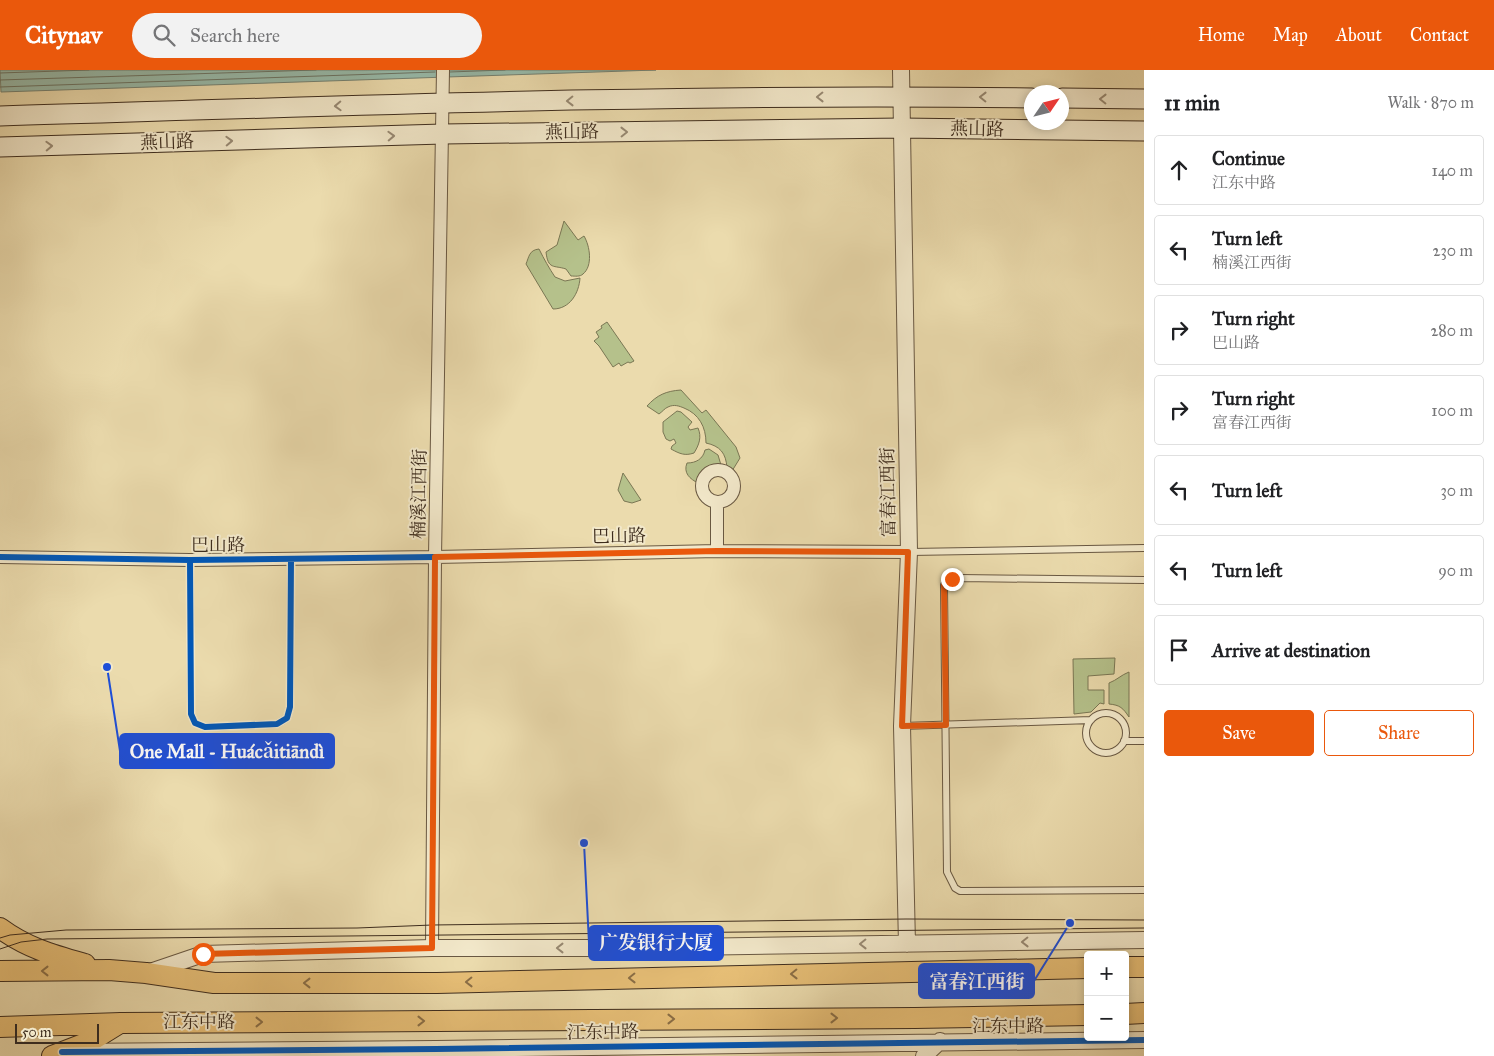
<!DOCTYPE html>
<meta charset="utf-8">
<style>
body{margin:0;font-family:"IM FELL Great Primer","Noto Serif SC",serif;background:#f2f2f2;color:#202124}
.controls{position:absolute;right:15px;bottom:15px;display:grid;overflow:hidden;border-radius:5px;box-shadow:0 2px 8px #0003}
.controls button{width:45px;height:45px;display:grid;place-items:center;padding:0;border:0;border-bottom:1px solid #e0e0e0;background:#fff;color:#202124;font:25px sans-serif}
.compass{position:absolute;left:1024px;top:15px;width:45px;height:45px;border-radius:50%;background:#fff;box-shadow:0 2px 8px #0003;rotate:55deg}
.scale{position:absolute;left:15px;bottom:12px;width:84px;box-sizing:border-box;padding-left:5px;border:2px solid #3e2d1e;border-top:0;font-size:14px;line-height:18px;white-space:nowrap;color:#3e2d1e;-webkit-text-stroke:4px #f2e8ca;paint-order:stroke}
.stop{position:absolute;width:15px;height:15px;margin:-11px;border:4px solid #ea580c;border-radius:50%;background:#fff}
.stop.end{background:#ea580c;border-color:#fff;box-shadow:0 1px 5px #0008}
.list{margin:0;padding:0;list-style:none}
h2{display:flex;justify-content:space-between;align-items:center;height:65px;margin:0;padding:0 20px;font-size:21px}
h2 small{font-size:16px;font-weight:400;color:#757577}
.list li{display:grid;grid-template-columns:32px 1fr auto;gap:15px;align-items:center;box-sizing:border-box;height:70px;margin:0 10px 10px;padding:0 10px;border:1px solid #e0e0e0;border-radius:5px}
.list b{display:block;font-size:19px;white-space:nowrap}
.list p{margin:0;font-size:16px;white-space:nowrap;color:#757577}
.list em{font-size:16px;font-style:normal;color:#757577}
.actions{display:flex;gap:10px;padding:15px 20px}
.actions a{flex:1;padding:11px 0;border:1px solid #ea580c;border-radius:5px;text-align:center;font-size:18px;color:#ea580c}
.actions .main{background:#ea580c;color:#fff}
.icon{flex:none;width:28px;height:28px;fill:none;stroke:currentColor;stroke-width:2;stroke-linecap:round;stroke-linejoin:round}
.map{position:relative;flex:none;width:1144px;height:986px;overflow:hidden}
header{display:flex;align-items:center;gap:30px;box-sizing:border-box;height:70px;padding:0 25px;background:#ea580c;color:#fff}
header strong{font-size:24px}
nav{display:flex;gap:28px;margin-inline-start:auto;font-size:18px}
.search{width:350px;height:45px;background:#f2f2f2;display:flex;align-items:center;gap:12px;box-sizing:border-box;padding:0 18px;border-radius:28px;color:#757577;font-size:19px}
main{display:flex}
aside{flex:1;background:#fff}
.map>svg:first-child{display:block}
.green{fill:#b5c18b;stroke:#7a7754}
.water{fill:#98bbab;stroke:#748273}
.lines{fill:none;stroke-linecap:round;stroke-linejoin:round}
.shore{stroke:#6b7464;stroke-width:1}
.service-casing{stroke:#695842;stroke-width:8}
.minor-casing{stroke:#695842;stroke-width:14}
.tertiary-casing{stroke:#695842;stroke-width:18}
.secondary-casing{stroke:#3e2d1e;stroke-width:21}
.primary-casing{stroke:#3e2d1e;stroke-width:22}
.service{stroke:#f2e8ca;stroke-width:6}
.minor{stroke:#f2e8ca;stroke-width:12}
.tertiary{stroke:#f2e8ca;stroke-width:16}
.secondary{stroke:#f2e8ca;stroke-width:19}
.primary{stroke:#e6be76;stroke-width:20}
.tram{stroke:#3e2d1e;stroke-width:1}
.cycleway-casing{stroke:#f2e8ca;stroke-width:9}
.cycleway{stroke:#0057b8;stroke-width:6}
.oneway{stroke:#988a74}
.oneway2{stroke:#8a6e46}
.route{stroke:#ea580c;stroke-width:6}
.labels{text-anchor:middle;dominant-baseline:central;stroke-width:4;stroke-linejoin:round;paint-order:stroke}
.street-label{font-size:18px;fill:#3e2d1e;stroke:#f2e8ca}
.leader{fill:none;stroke:#1d4ed8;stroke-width:2}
.callout-dot{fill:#1d4ed8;stroke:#f2e8ca;stroke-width:2}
.callout{fill:#1d4ed8;stroke:#1d4ed8;stroke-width:2}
.callout-label{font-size:19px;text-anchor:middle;font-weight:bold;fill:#fff}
</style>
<header>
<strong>Citynav</strong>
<div class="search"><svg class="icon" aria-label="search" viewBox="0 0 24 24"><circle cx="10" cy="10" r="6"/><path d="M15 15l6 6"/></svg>Search here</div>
<nav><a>Home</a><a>Map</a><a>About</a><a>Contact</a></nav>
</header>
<main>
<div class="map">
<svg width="1144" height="986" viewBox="0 0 1144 986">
<rect width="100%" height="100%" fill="#ebdbad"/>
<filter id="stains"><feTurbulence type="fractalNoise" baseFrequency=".004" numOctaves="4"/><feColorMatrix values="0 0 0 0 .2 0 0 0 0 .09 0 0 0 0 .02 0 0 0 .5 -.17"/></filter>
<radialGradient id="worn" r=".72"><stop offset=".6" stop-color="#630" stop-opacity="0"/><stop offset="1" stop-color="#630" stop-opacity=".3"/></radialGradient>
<path class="green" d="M564,151L578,170L584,166C590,176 593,196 583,204C580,207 575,206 571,206L566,199C554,195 548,200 546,182L557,175Z
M539,179C544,189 549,198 555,207L565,211L580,208C579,223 570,239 553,239L526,194C529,187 529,180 539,179Z
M607,252L634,291L630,293L628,292L621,296L619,293L613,297L599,276L594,271L599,267L596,262L602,258L601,256Z
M681,320L702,343L706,340L736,377L740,388L732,401L727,398C726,383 720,376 706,373C706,357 699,344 684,338C679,336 674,334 668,337C665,338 662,342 659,344L647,336C657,325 666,321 681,320Z
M677,341L681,342L692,352L688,357L690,360L698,358C702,367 699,375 694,383C685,386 680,384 671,379L672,376L676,373L674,369L670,371L666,369L663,362V352Z
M709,379L718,385L721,395H716L703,400L698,413C690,409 683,403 687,393C696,393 703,389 705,380Z
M623,403L641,430L632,433L624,431L618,420Z
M1115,588L1114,604L1088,606V620H1104V634L1100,633L1091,642L1074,644L1073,589Z
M1129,602V647C1123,638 1120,635 1109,634V613C1117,610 1121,605 1129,602Z"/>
<path class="water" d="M0,0H656L1,22Z"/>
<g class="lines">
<path class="shore" d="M450,2L505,0
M0,3L89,0
M0,10L316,0
M0,17L435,2"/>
<defs>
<path id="service" d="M910,482L1144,478
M190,490L191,644L195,653L205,657L277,654L287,648L290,637L291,489
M1144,510L959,508L947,511L944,515L947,802L955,818L960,821L1144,820
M1086 663a20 20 0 1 1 40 0a20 20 0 1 1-40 0Z
M902,656L1091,650
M1124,671H1144"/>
<path id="minor" d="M702 416a16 16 0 1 1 32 0a16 16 0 1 1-32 0Z
M717,432V481
M0,487L190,490L435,487L717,481L909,482
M432,878L435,487L443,0"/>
<path id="tertiary" d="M901,0L909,482L902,656L907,874
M147,903L203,884L432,878H622L1144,870
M67,982L436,979L1144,970
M924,986L940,971"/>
<path id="secondary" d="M1062,28L1144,29
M0,46C344,36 688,23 1032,28
M0,77L443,64L901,58L1144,61"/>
<path id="primary" d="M0,858C27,878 53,885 85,894
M1125,897H1144
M0,901L109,900L146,903L214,913H437L1088,898
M1125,944L1144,943
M0,957L121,953L915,948L1088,945
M52,986L91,971L120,953"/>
</defs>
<use href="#service" class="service-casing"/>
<use href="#minor" class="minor-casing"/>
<use href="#tertiary" class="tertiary-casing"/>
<use href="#secondary" class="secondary-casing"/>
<use href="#primary" class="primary-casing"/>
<use href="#service" class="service"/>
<use href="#minor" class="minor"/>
<use href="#tertiary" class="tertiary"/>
<use href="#secondary" class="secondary"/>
<use href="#primary" class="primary"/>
<path class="tram" d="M0,868L10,865L66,860L357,858L432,855L906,849L1144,850
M0,879L21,872L47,869L1144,858"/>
<defs>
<path id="cycleway" d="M0,487L190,490L435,487
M190,490L191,644L195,653L205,657L277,654L287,648L290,637L291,489
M62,982L436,979L1144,970"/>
</defs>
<use href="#cycleway" class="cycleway-casing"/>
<use href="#cycleway" class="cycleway"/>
</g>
<defs><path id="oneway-chevron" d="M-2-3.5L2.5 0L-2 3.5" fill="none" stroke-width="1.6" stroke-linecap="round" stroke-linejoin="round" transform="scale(1.25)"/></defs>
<g class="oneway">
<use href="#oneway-chevron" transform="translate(820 27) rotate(179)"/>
<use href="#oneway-chevron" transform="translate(983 27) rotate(-179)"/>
<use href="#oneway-chevron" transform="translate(1103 29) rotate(-179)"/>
<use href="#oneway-chevron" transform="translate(570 31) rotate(179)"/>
<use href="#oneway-chevron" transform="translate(338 36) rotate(178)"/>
<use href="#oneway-chevron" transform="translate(624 62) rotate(-1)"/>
<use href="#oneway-chevron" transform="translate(391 66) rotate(-2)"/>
<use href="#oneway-chevron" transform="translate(229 71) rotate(-2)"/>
<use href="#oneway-chevron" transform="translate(49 76) rotate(-2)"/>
<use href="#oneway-chevron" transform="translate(1025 872) rotate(179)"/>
<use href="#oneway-chevron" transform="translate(863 874) rotate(179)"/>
<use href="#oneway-chevron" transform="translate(560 878) rotate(180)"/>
</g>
<g class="oneway2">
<use href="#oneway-chevron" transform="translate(45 901) rotate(180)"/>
<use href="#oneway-chevron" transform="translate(794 904) rotate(179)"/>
<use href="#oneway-chevron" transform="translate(632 908) rotate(179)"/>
<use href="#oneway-chevron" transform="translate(469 912) rotate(179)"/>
<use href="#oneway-chevron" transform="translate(307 913) rotate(180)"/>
<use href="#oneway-chevron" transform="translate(834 948)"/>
<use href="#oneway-chevron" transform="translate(671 949)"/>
<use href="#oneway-chevron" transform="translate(421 951)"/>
<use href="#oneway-chevron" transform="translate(259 952)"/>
</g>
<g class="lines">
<path class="route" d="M203,884L432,878L435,487L717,481L908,482L902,656L946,655L944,515L947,511L952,509"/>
</g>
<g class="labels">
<g class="street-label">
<text transform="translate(977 59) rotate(1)">燕山路</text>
<text transform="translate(572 62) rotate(-1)">燕山路</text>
<text transform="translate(167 72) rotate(-2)">燕山路</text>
<text transform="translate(888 422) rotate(-91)">富春江西街</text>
<text transform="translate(419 424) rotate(-89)">楠溪江西街</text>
<text transform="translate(619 466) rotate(-1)">巴山路</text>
<text x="218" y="475">巴山路</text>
<text x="199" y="952">江东中路</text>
<text x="1008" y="956">江东中路</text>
<text transform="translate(603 962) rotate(-1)">江东中路</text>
</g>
</g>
<path class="leader" d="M107 597L120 681M584 773L589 873M1070 853L1034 911"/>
<g class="callout-dot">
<circle cx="107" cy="597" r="5"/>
<circle cx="584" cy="773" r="5"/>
<circle cx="1070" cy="853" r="5"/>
</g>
<g class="callout">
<rect x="120" y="664" width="214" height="34" rx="5"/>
<rect x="589" y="856" width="134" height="34" rx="5"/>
<rect x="919" y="894" width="115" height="34" rx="5"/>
</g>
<g class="callout-label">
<text x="227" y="688">One Mall - Huácǎitiāndì</text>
<text x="656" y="879">广发银行大厦</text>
<text x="977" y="918">富春江西街</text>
</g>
<rect width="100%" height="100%" filter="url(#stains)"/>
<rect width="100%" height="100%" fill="url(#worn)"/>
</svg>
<div class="controls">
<button>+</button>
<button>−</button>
</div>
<svg class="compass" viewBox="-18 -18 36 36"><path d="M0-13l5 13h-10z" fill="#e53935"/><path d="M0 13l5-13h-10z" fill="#757577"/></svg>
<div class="scale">50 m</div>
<div class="stop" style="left:203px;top:884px"></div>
<div class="stop end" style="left:952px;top:509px"></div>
</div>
<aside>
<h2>11 min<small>Walk · 870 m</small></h2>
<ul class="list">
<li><svg class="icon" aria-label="ahead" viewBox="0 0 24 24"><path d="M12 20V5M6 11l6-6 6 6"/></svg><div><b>Continue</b><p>江东中路</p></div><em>140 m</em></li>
<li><svg class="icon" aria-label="left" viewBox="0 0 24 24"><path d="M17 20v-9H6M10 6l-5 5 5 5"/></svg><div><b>Turn left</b><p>楠溪江西街</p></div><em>230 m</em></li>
<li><svg class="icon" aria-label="right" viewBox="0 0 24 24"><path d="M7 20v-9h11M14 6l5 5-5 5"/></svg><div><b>Turn right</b><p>巴山路</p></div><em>280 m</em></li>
<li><svg class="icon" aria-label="right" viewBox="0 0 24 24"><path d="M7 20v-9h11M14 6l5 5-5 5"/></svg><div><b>Turn right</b><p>富春江西街</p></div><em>100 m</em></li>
<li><svg class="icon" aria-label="left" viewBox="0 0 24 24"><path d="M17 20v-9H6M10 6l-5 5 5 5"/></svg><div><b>Turn left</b></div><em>30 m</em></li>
<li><svg class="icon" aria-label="left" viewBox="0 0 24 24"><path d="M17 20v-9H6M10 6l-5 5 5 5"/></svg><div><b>Turn left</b></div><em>90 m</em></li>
<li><svg class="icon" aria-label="arrive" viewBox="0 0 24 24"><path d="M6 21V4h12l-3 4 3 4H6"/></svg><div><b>Arrive at destination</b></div></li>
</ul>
<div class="actions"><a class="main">Save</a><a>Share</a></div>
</aside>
</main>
